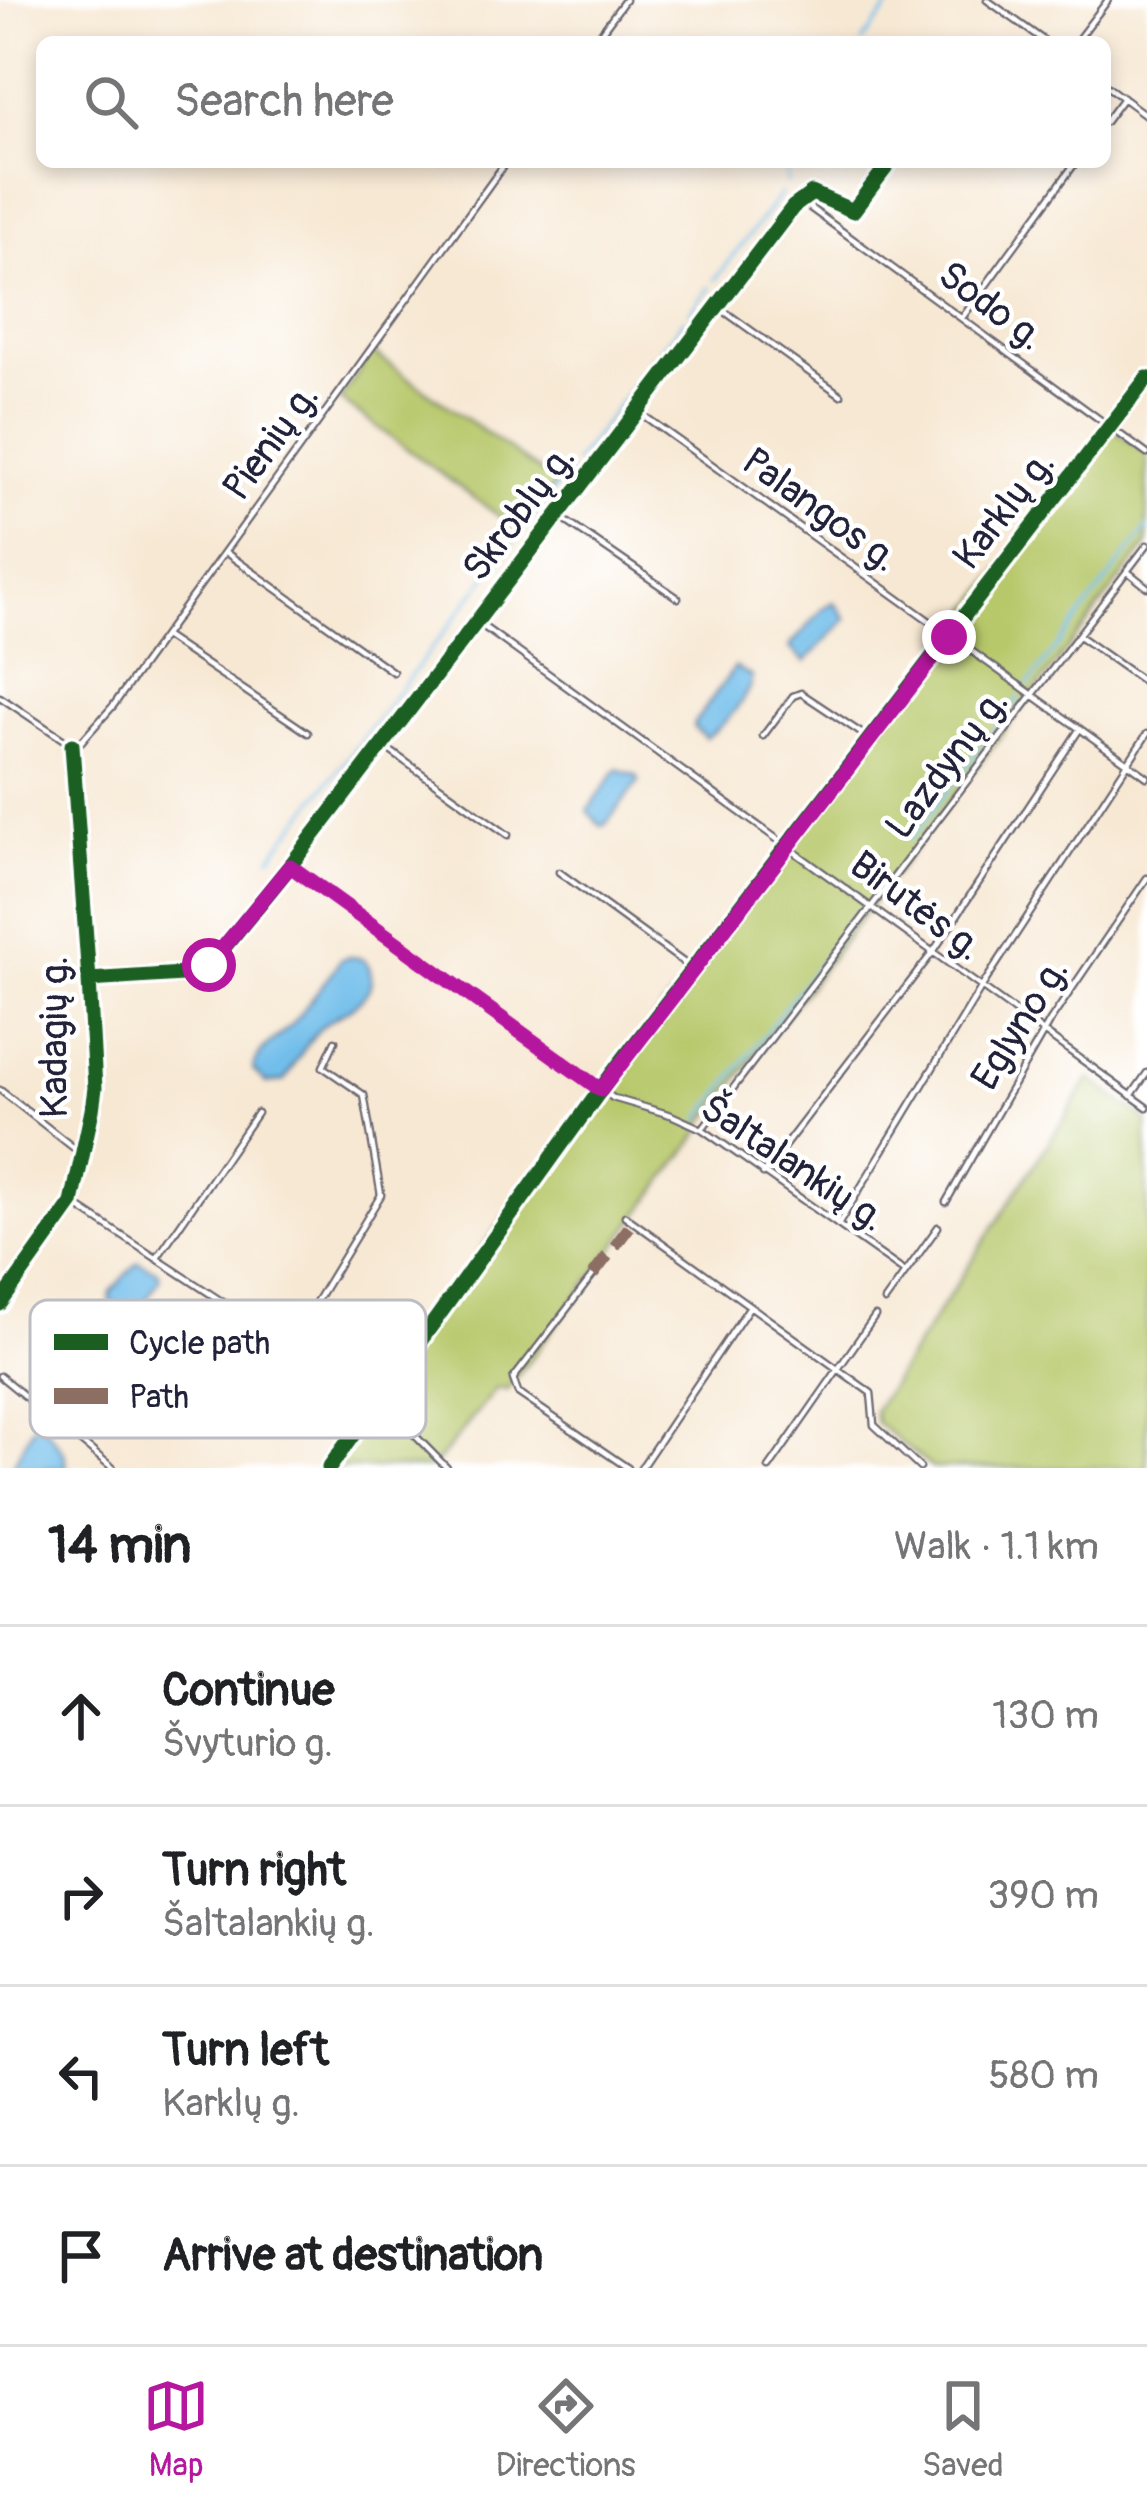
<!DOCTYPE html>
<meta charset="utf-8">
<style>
body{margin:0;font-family:Pangolin,sans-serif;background:#f6f6f6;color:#202124}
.stop{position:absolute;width:36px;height:36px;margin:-27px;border:9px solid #b5179e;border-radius:50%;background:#fff}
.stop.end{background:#b5179e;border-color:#fff;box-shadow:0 3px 12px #0008}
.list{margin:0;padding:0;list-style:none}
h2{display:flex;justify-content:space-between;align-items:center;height:156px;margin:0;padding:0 48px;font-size:51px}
h2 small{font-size:39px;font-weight:400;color:#757577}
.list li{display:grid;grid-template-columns:78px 1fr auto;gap:36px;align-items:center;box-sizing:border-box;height:180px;padding:0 48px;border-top:3px solid #e0e0e0}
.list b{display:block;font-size:45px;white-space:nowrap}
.list p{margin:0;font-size:39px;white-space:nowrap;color:#757577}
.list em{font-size:39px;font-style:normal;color:#757577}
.icon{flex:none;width:66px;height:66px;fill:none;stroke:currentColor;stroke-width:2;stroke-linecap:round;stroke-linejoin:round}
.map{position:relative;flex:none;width:1147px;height:1468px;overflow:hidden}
.search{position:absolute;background:#fff;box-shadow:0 6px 18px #0003;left:36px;right:36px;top:36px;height:132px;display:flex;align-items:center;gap:30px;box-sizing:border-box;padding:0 42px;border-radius:18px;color:#757577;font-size:45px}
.sheet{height:876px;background:#fff}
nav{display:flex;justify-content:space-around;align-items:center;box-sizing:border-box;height:168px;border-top:3px solid #e0e0e0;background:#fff;font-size:33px;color:#757577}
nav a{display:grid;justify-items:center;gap:6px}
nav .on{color:#b5179e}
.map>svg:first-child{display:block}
.green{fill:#b7c86b;stroke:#6c7553;stroke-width:3}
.water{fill:#71beeb;stroke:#4a7093;stroke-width:3}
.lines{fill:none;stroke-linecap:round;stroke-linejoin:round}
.stream{stroke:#71beeb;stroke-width:3}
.street-casing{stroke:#6d6770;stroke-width:9}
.street{stroke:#fff;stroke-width:4.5}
.quiet{stroke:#8d6e63;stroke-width:12;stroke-dasharray:24 12;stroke-linecap:butt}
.cycleway-casing{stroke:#fff;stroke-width:22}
.cycleway{stroke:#1b5e20;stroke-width:15}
.route{stroke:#b5179e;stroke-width:15}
.labels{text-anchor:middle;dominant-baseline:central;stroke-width:9;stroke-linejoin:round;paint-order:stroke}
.street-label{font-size:39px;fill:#22223b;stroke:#fff}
.key{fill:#fff;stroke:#bdbdc4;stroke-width:3}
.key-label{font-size:33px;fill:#22223b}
</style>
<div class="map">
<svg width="1147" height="1468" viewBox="0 0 1147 1468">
<rect width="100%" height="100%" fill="#fff"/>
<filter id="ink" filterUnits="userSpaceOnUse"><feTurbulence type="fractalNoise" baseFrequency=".00833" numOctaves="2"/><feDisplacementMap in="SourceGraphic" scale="24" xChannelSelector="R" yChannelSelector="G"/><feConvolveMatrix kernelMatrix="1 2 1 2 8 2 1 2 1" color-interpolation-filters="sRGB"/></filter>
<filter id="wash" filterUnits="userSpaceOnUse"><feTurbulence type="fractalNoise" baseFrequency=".004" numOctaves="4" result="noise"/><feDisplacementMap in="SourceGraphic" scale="48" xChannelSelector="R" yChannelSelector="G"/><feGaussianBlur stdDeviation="2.7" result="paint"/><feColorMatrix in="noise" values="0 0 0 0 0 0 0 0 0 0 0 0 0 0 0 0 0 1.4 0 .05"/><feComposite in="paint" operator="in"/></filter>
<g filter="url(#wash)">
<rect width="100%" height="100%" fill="#f7e8d3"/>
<path class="green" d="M372,352L556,483L518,530L340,400Z
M1110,427L1147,454V545L703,1124L700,1133L507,1390L497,1388L438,1461L427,1468H319L586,1108Z
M1090,1079L1147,1120V1468H932L876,1423L874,1411Z"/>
<path class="water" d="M834,602L847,619L805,662L790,648L792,644L824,608Z
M735,667L752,677C748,700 725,724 706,738L694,728L695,722Z
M617,769L637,776L639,782L605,825L601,826L588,811Z
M348,957C358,957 367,958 370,970C378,1000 341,1011 324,1025C307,1039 296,1064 284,1081L266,1083L253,1070C259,1046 276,1041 291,1025C309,1004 325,982 341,959Z
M138,1262L158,1271L160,1279L138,1311L129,1313L110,1301L111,1292Z
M33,1426H44L64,1452L66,1468H11Z"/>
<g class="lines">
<path class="stream" d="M862,42L895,0
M787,162V184
M715,280L781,194
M690,312L710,287
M575,462L685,319
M522,531L569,471
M1028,685L1147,528
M910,840L1019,698
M271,857L516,539
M700,1119L860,909"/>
</g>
</g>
<g filter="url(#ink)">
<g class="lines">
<defs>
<path id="street" d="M987,0L1046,42
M594,42L625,0
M1076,42L1108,0
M1105,85L1147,116
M1105,122L1123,98
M802,202L1147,454
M717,306L841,395
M962,318L1076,162
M640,413L1147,777
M557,515L678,598
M225,552L393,672
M1128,572L1147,587
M477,622L1147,1107
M164,636L308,733
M1079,636L1147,684
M0,697L70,744
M763,736L793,696L801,693L870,739
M72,745L80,743L113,706L506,162
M382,745L508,835
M290,866L613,1098L671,1115L702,1129L905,1272
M559,872L690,967
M89,980L198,973L209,966L290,866L793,207L812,193L853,211L890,162
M0,1090L84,1156
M1131,1096L1147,1073
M702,1129L1147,545
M763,1174L933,952L1079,730
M946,1202L1050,1021L1147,878
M72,1203L395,1415L447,1468
M625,1216L871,1393L874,1425L920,1468
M838,1225L981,988L1147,734
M157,1258L257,1113
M593,1275L513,1379L518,1393L628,1468
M885,1301L938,1227
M0,1304L72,1203L92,1110L95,1088L89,980L72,745
M290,1345L381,1195L364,1095L323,1067L335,1041
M0,1376L113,1468
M329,1468L617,1067L1147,378
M641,1468L750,1306
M769,1468L875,1316"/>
</defs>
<use href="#street" class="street-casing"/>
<use href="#street" class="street"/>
<path class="quiet" d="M593,1275L633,1222"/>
<defs>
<path id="cycleway" d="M89,980L198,973L209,966L290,866L793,207L812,193L853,211L890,162
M0,1304L72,1203L92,1110L95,1088L89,980L72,745
M329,1468L617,1067L1147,378"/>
</defs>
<use href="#cycleway" class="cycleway-casing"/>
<use href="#cycleway" class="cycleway"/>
</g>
</g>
<g class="lines" filter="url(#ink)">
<path class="route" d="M209,965L290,866L601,1090L949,637"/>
</g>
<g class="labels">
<g class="street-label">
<text transform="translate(991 306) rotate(37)">Sodo g.</text>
<text transform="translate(271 442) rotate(-54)">Pienių g.</text>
<text transform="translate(820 510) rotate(36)">Palangos g.</text>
<text transform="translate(1004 510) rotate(-52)">Karklų g.</text>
<text transform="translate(519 513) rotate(-53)">Skroblų g.</text>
<text transform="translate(947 764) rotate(-53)">Lazdynų g.</text>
<text transform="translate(916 906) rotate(37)">Birutės g.</text>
<text transform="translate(1020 1024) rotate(-58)">Eglyno g.</text>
<text transform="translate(54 1037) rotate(-90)">Kadagių g.</text>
<text transform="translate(793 1163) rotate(34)">Šaltalankių g.</text>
</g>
</g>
<rect x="30" y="1300" width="396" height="138" rx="18" class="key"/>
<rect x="54" y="1334" width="54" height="16" fill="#1b5e20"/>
<rect x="54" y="1388" width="54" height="16" fill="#8d6e63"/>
<g class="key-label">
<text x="129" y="1354">Cycle path</text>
<text x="129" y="1408">Path</text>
</g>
</svg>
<div class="stop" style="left:209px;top:965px"></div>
<div class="stop end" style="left:949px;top:637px"></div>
<div class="search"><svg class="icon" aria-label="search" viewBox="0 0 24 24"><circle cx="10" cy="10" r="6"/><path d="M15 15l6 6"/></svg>Search here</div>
</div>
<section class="sheet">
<h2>14 min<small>Walk · 1.1 km</small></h2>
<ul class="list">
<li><svg class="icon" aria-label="ahead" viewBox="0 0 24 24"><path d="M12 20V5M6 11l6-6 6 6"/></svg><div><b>Continue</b><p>Švyturio g.</p></div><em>130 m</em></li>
<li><svg class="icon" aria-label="right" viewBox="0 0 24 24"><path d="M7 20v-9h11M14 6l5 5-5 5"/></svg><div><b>Turn right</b><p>Šaltalankių g.</p></div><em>390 m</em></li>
<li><svg class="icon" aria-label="left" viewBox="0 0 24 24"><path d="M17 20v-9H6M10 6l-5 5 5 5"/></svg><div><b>Turn left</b><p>Karklų g.</p></div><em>580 m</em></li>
<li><svg class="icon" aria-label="arrive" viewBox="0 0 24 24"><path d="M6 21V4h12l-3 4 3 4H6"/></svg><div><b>Arrive at destination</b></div></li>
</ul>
</section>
<nav>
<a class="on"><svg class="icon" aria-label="map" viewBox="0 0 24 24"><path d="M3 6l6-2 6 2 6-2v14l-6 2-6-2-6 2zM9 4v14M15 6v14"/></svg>Map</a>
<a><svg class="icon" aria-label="directions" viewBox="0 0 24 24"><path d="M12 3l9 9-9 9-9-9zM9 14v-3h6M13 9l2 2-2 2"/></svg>Directions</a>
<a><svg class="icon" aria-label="saved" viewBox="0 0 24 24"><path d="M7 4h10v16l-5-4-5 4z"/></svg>Saved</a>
</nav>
